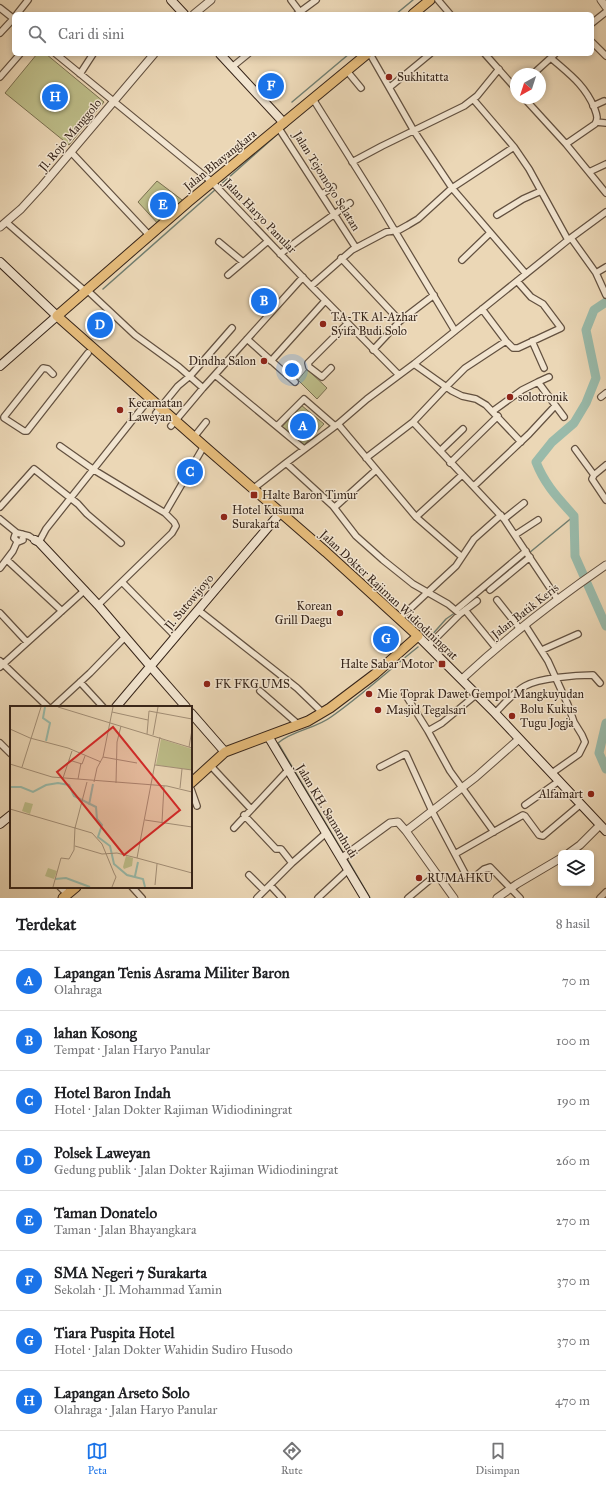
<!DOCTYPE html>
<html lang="id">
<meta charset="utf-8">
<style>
body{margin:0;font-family:"IM FELL Great Primer",serif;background:#f6f6f6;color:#202124}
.controls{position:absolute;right:12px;bottom:12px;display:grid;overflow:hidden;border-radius:6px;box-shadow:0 2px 6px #0003}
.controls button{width:36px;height:36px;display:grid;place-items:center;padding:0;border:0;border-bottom:1px solid #e0e0e0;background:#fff;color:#202124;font:20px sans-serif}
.compass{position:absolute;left:510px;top:68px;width:36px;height:36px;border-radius:50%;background:#fff;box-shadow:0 2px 6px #0003;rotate:219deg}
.you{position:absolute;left:292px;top:370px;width:14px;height:14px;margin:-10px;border:3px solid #fff;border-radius:50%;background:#1a73e8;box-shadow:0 0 0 6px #1a73e833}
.badge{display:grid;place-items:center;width:26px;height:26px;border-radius:50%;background:#1a73e8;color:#fff;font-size:13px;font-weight:700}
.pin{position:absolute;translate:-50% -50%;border:2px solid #fff;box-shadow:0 1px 4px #0006}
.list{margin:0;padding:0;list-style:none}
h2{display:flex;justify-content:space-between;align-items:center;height:52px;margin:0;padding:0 16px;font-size:17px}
h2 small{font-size:13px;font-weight:400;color:#757577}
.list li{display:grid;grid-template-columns:26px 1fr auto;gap:12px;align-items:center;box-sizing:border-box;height:60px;padding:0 16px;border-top:1px solid #e0e0e0}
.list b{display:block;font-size:15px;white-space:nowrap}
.list p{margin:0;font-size:13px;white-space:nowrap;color:#757577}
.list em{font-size:13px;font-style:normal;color:#757577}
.icon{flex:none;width:22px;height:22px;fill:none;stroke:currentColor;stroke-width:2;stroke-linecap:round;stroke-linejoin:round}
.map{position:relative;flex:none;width:606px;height:898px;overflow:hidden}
.search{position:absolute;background:#fff;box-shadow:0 2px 6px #0003;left:12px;right:12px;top:12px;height:44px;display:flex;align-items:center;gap:10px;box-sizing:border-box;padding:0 14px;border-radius:6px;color:#757577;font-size:15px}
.sheet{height:532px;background:#fff}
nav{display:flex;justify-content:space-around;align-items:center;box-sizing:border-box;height:56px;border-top:1px solid #e0e0e0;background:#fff;font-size:11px;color:#757577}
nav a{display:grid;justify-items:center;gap:2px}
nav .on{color:#1a73e8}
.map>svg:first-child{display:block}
.green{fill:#bdbd89;stroke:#7a7051}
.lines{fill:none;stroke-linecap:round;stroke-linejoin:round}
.stream{stroke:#717e70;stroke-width:1.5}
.river{stroke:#99baaa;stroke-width:9}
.minor-casing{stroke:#635140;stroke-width:8}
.tertiary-casing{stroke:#635140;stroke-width:9}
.secondary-casing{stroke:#362419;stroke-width:10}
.primary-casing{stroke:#362419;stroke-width:11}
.minor{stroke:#f2e5d0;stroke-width:5.5}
.tertiary{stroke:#f2e5d0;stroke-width:7}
.secondary{stroke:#f2e5d0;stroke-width:8}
.primary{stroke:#e6bc7b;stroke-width:9}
.poi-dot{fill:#8f2418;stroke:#f2e5d0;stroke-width:1.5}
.labels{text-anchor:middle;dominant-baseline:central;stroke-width:3;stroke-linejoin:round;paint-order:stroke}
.poi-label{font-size:12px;fill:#362419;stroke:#f2e5d0;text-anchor:start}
.street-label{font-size:12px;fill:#362419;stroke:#f2e5d0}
.inset-river{fill:none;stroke:#99baaa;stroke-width:2}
.inset-road{fill:none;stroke:#a38f77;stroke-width:1}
.view{fill:#d62828;fill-opacity:0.15;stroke:#d62828;stroke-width:2}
.inset-edge{fill:none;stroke:#362419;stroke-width:2}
</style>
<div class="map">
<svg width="606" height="898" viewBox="0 0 606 898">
<rect width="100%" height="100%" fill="#ebd7b6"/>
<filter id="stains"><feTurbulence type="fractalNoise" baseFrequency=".005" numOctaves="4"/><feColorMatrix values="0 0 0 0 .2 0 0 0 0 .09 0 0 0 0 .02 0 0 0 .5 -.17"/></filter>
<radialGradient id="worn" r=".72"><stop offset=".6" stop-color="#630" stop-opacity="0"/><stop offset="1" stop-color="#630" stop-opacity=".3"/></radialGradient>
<path class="green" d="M37,54H46L104,102L69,145L5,93Z
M157,181L186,203L160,226L138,202Z
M307,369L327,388L317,399L298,380Z
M301,405L324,424L303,446L282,427Z"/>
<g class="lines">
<path class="stream" d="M396,14L413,0
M292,102L349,54
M283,130L289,124
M218,187L280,132
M103,289L216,189
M529,553L574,516
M490,585L526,555
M430,637L446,619L456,612
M344,854L278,743C293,730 315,729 331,717C361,696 389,670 418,647
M346,857L370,898"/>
<path class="river" d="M606,302L594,310L586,330L596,378L586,403L574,423L552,442L536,462C545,485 558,498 574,516L575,556L606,626
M606,723L599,753L606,769"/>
<defs>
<path id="minor" d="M291,0L300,12
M438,0L450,14
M0,8L14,19
M17,14L28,0
M297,14L316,0
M592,23L606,12
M0,33L14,18
M592,42L606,56
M56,54L212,182L311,286L399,375
M370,54L414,131L452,188L526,274
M485,54L516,89
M551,58C569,74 584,84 594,107C596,113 599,118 595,124L566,144
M232,67L248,54
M347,71L361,88
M80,74L93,54
M533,74L555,54
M0,77L20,54
M390,87L430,54
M524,98L566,144L606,193
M313,99L380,206L455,331
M473,99L514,147L529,169L568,240
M593,106L604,101
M596,122L606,123
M278,127L356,248
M71,152L149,235
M352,162L382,146L464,106L477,96L499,69
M589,172L606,164
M322,194L333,187
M497,215L523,199L541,191
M6,222L85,291
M571,238L596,273L606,295
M219,242L243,262
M280,254L304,236L350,203
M341,258L400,321
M462,260L490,233
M596,273L606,267
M228,275L268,241
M311,286L352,250L386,232L399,230L408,225L418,219L452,188L514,147
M87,290L135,335L179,367L203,388
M482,309L506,341L513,348H518L561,328L543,304L531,297L517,281
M247,339L295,382
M506,341L465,368L446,387L413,422L504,519L558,600
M532,341L544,368
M373,350L400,321L434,295
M271,361L325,301
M414,364L452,391L462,396L476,399L486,405L521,442
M331,368L322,377L309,367L308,363L347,324
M53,374L48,369L43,368L4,417V418L24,431H27L88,353
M215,375L304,449
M538,382L549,377
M601,397L606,393
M493,411L522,390L538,382L564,417
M156,413L178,386L190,376L232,328
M338,424L416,517L462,557
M171,426L203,388L303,277
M277,426L304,399L335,426
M194,437L206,422
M60,446L94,470L165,513L174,522L176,526L172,533L98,605
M575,449L594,475
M440,451L463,429
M366,458L413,422
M286,463L333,506L356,536L383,560L413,584L448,604L460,614
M450,463L498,416
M606,465L594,475L592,479L606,500
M474,486L529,434L555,406
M254,488L286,463L338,424L367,399L414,364L568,240L606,212
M0,507L34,469L78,504L87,514L121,543
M335,507L376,470
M165,513L204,446
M416,517L462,475
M0,519L17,533L29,536L35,540
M504,519L524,503
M17,533L15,535L14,538L18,542L23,540L22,534
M515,535L538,520
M39,542L46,529L150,398
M7,560L62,611
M0,568L13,551L17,542
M122,582L176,637
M490,590L530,557
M497,600L520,629
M198,610L297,688L323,713
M456,610L526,551
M465,610L496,648
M0,613L27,642
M400,618L456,566L474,539L501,515
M525,625L548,661L568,705L574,722L582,735L585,742L579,754L552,773
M428,646L460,614L477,601
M542,650L578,634
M0,661L48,707
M0,667L85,590
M80,682L103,707
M260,691L299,725
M405,694L428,731L450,771L494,832
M53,707L90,673L125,637
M495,713C504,704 514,692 525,686C539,678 576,675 593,675L600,683
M428,731L442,723L477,694
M0,743L11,754
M210,765L251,809
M380,767L405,754H406L432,811L467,877L472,879L484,869L490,867L520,898
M191,789L197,806
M525,805L559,781
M244,815L276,849H281L292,863
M234,828L288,770
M455,854L523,815L525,816L539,835L543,836L581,804
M249,875L264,890
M270,885L282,898
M60,887L67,894
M132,887L142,898
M257,898L292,863L326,833
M318,898L348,870
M408,898L437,874
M600,898L606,892"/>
<path id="tertiary" d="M601,0L606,7
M194,14L211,0
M0,227L21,209L42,186L154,54
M462,679C507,637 555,600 606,565
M406,831L476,777L519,739
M569,853L580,845L600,825
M342,858L390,823L398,822L406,831L454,898
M497,898L517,884L561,858"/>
<path id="secondary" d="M171,0L184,14
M220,54L284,123
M0,262L57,316L0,366
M35,540L39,542L98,605L151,667L186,707
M418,636L495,713L606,831
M116,707L281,512
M191,713L225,752
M268,736L365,898
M0,824L11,815"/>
<path id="primary" d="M413,14L430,0
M191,783L225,752L308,721L330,708L375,674L418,636L326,552L204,446L57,316L188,202L367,54
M63,898L76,887"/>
</defs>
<use href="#minor" class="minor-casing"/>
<use href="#tertiary" class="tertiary-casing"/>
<use href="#secondary" class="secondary-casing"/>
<use href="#primary" class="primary-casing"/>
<use href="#minor" class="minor"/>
<use href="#tertiary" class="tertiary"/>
<use href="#secondary" class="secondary"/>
<use href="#primary" class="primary"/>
</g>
<g class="poi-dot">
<circle cx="389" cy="77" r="4"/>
<circle cx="323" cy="324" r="4"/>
<circle cx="264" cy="361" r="4"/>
<circle cx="510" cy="397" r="4"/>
<circle cx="120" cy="410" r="4"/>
<rect x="250" y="491" width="8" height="8" rx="2"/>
<circle cx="224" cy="517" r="4"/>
<circle cx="340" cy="613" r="4"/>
<rect x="438" y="660" width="8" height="8" rx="2"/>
<circle cx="207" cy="684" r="4"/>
<circle cx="369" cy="694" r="4"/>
<circle cx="378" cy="710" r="4"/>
<circle cx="512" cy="716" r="4"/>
<circle cx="591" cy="794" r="4"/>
<circle cx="419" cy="878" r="4"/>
</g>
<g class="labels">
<g class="poi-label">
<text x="397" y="77">Sukhitatta</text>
<text x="331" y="317">TA-TK Al-Azhar<tspan x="331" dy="14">Syifa Budi Solo</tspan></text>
<text x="256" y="361" text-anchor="end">Dindha Salon</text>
<text x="518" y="397">solotronik</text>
<text x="128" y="403">Kecamatan<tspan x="128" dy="14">Laweyan</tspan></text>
<text x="262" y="495">Halte Baron Timur</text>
<text x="232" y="510">Hotel Kusuma<tspan x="232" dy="14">Surakarta</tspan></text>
<text x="332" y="606" text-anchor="end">Korean<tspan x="332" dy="14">Grill Daegu</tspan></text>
<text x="434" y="664" text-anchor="end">Halte Sabar Motor</text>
<text x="215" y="684">FK FKG UMS</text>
<text x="377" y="694">Mie Toprak Dawet Gempol Mangkuyudan</text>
<text x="520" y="709">Bolu Kukus<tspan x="520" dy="14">Tugu Jogja</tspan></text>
<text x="386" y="710">Masjid Tegalsari</text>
<text x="583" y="794" text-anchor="end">Alfamart</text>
<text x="427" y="878">RUMAHKU</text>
</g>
<g class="street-label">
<text transform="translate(70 135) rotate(-50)">Jl. Rojo Manggolo</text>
<text transform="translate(220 160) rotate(-39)">Jalan Bhayangkara</text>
<text transform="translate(327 181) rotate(58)">Jalan Tejomoyo Selatan</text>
<text transform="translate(260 216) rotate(46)">Jalan Haryo Panular</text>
<text transform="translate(389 595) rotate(43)">Jalan Dokter Rajiman Widiodiningrat</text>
<text transform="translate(189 602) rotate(-50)">Jl. Sutowijoyo</text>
<text transform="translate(525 611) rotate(-38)">Jalan Batik Keris</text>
<text transform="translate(327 811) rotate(59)">Jalan KH. Samanhudi</text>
</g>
</g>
<g transform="translate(10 706)">
<rect width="182" height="182" fill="#ebd7b6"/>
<path d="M151,33L182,43V64L146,59ZM15,96L23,98L20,108L12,105ZM116,150L123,152L122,160L114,163L113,161ZM38,162L47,165L44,173L35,170Z" fill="#bdbd89"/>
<path class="inset-river" d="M35,1L33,12L40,17L36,35M0,81H11L23,86L36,79L48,77L59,79L64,90L86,101L87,113L92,119L88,131L100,140L104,158L117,169L133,173L135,181M79,99L83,78M125,170L128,156M45,173L56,172L80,181"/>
<path class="inset-road" d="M48,1L182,42M102,6L138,14M0,23L20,32L58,42L91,56M137,28L139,5L182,13M143,29L148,1M150,31L127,152L182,167M179,41L182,24M93,51L127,57M59,54L72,58L75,50M0,58L42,71L157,80L182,86M145,59L182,64M12,61L31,1M53,72L62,45M68,73L71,57M84,76L87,62L93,51L103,1M106,77L107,36L111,20M170,82L172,63M0,103L82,127L92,138L104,167L106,171L102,181M135,114L182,121M152,116L154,80M65,122L77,76M65,140L92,148L107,147L127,152M145,179L147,158M43,181L51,152L59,153L64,144L65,121"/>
<path class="view" d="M103,21L170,104L114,149L47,66Z"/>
<rect width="182" height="182" class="inset-edge"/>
</g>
<rect width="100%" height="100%" filter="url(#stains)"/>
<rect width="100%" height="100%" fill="url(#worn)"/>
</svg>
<div class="controls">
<button><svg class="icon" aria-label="layers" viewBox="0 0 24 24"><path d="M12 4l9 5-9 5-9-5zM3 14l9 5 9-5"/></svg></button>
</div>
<svg class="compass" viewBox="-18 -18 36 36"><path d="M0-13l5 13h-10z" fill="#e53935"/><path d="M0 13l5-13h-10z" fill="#757577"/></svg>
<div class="you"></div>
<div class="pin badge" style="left:303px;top:426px">A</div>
<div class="pin badge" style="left:264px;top:301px">B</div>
<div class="pin badge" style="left:190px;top:472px">C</div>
<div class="pin badge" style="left:100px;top:325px">D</div>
<div class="pin badge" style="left:163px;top:205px">E</div>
<div class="pin badge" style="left:271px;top:86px">F</div>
<div class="pin badge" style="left:386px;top:639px">G</div>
<div class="pin badge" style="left:55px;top:97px">H</div>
<div class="search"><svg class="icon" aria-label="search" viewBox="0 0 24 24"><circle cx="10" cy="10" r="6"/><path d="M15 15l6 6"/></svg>Cari di sini</div>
</div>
<section class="sheet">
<h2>Terdekat<small>8 hasil</small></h2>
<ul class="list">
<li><span class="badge">A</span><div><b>Lapangan Tenis Asrama Militer Baron</b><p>Olahraga</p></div><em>70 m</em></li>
<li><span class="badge">B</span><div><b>lahan Kosong</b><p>Tempat · Jalan Haryo Panular</p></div><em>100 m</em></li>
<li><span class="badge">C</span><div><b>Hotel Baron Indah</b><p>Hotel · Jalan Dokter Rajiman Widiodiningrat</p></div><em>190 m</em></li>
<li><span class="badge">D</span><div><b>Polsek Laweyan</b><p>Gedung publik · Jalan Dokter Rajiman Widiodiningrat</p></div><em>260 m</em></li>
<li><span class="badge">E</span><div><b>Taman Donatelo</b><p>Taman · Jalan Bhayangkara</p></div><em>270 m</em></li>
<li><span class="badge">F</span><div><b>SMA Negeri 7 Surakarta</b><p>Sekolah · Jl. Mohammad Yamin</p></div><em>370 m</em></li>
<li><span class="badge">G</span><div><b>Tiara Puspita Hotel</b><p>Hotel · Jalan Dokter Wahidin Sudiro Husodo</p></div><em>370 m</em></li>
<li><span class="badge">H</span><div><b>Lapangan Arseto Solo</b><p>Olahraga · Jalan Haryo Panular</p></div><em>470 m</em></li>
</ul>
</section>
<nav>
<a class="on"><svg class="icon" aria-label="map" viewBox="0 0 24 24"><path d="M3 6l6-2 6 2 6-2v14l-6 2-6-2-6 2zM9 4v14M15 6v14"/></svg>Peta</a>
<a><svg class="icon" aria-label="directions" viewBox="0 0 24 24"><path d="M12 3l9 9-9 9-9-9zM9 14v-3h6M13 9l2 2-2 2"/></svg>Rute</a>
<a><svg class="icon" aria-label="saved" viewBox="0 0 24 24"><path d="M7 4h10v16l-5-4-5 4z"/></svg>Disimpan</a>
</nav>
